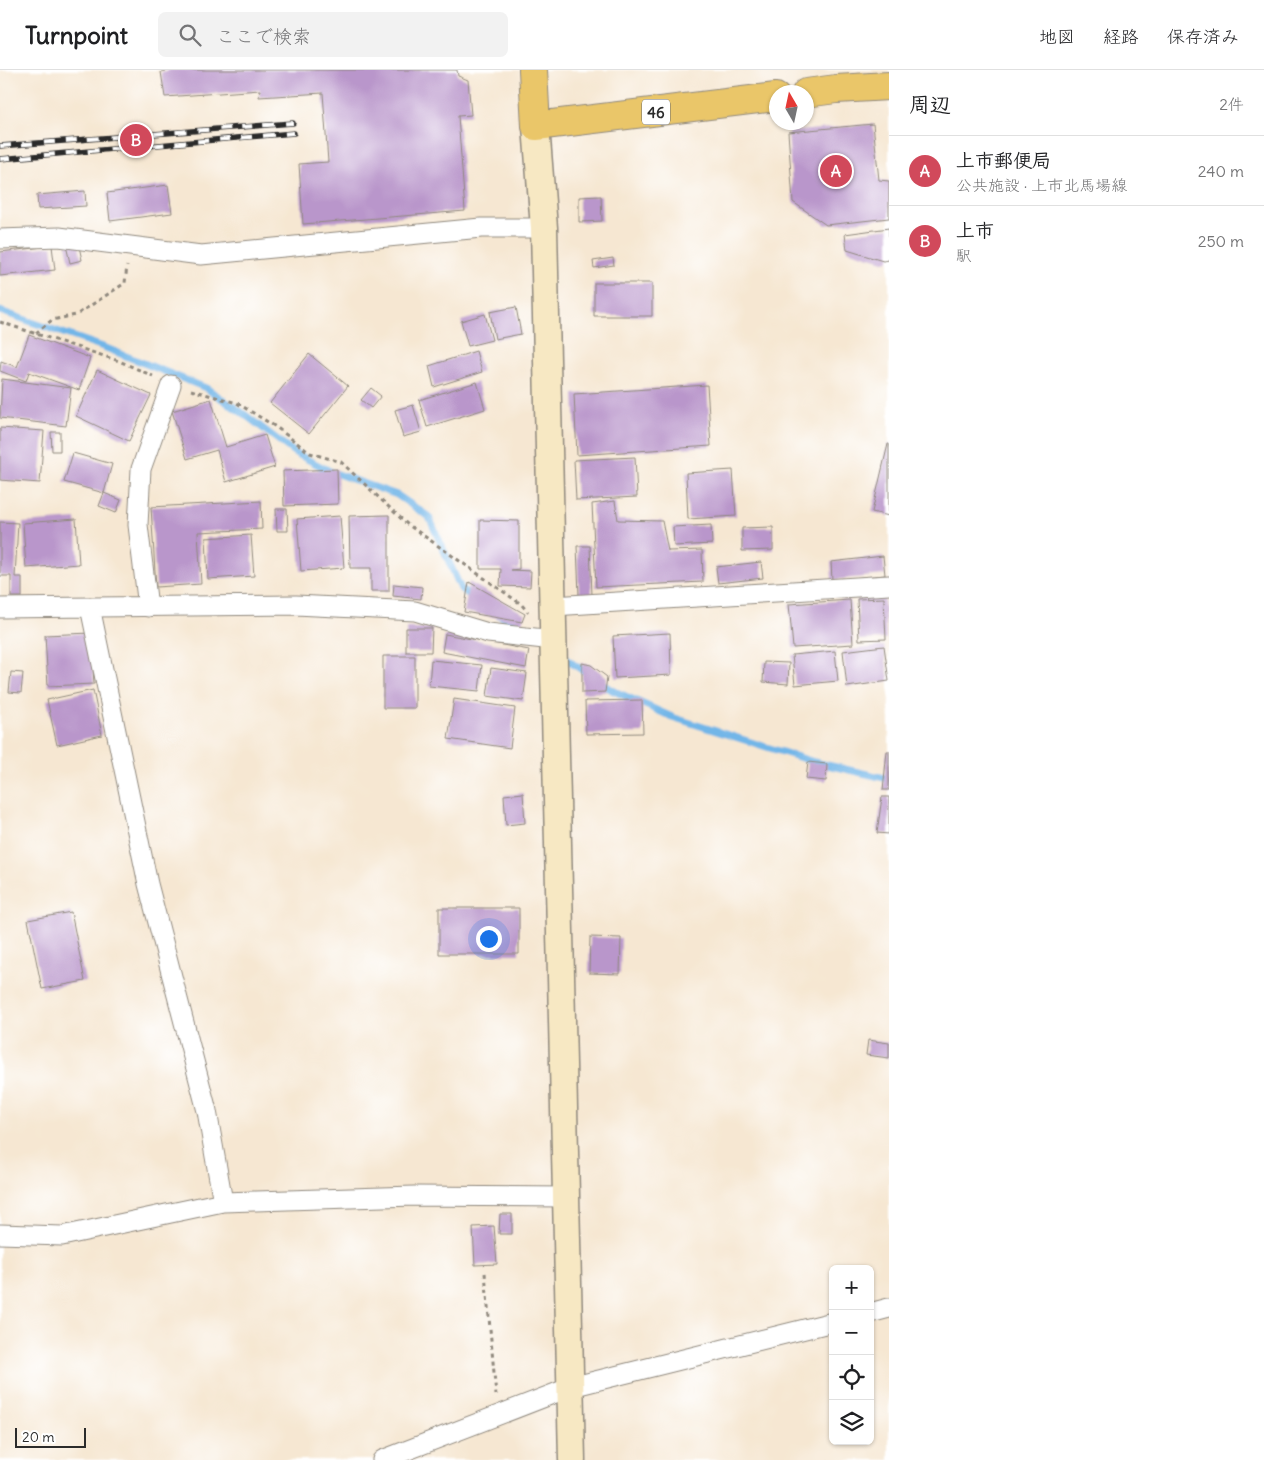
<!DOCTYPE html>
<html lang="ja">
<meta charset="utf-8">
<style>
body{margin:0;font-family:Delius,"Klee One",sans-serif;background:#f2f2f2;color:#202124}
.controls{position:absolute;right:15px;bottom:15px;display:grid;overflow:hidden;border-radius:8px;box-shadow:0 1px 4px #0004}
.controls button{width:45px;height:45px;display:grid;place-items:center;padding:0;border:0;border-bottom:1px solid #e0e0e0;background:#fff;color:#202124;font:25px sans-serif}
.compass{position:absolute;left:769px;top:15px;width:45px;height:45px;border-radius:50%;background:#fff;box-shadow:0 1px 4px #0004;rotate:351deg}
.scale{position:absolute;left:15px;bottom:12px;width:71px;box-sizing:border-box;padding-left:5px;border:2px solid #2b2b2b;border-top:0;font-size:14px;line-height:18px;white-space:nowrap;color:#2b2b2b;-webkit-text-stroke:4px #fff;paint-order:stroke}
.you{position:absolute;left:488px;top:868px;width:18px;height:18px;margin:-12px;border:4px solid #fff;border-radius:50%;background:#1a73e8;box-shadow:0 0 0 8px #1a73e833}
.badge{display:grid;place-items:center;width:32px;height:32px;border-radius:50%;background:#d1495b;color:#fff;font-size:16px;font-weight:700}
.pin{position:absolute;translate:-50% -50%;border:2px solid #fff;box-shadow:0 1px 5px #0006}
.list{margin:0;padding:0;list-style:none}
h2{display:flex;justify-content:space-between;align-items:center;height:65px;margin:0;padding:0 20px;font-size:21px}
h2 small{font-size:16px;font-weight:400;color:#757577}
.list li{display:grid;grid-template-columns:32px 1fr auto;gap:15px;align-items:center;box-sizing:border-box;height:70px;padding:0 20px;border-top:1px solid #e0e0e0}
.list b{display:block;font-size:19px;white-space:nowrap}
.list p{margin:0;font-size:16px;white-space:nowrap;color:#757577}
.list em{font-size:16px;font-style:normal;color:#757577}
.icon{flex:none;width:28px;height:28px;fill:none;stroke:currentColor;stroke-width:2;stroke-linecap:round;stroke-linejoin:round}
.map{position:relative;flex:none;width:889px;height:1390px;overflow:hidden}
header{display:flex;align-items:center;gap:30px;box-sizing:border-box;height:70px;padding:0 25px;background:#fff;border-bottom:1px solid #e0e0e0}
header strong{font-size:24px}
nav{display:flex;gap:28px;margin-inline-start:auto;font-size:18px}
.search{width:350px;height:45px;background:#f2f2f2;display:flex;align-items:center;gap:12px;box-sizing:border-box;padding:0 18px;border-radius:8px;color:#757577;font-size:19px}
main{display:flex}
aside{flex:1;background:#fff}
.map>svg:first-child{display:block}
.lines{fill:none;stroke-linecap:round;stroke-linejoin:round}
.stream{stroke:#72b6e8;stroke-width:7}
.building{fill:#b996cb}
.street-casing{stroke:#90897e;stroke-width:21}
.secondary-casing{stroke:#90897e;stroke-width:29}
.primary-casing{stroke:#90897e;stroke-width:30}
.path{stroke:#90897e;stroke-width:3;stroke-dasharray:4 4;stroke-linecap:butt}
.street{stroke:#fff;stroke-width:19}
.secondary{stroke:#f7e8c3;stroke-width:26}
.primary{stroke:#eac669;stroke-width:28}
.rail-casing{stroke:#2b2b2b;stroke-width:5.5}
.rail{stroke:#fff;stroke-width:4;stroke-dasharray:11;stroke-linecap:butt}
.labels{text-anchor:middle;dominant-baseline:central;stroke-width:4.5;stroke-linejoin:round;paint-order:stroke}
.shield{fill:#fff;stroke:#6b6b6b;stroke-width:1}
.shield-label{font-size:15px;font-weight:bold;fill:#2b2b2b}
</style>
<header>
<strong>Turnpoint</strong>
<div class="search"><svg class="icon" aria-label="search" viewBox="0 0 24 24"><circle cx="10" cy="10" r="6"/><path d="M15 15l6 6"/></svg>ここで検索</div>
<nav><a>地図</a><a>経路</a><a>保存済み</a></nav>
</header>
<main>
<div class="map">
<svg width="889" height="1390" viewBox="0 0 889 1390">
<rect width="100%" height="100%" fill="#fff"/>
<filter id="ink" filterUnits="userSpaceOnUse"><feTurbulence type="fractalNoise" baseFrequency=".02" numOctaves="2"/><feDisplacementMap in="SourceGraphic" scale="10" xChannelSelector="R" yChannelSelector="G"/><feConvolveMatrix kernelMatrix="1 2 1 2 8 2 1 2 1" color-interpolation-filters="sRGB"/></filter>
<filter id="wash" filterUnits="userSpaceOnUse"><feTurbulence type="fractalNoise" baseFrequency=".0096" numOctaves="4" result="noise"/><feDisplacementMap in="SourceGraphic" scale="20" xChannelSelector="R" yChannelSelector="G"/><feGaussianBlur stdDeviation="1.12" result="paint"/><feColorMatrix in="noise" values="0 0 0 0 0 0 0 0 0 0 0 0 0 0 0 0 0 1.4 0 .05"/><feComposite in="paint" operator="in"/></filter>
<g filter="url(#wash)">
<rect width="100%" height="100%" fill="#f6e7d2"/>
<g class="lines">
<path class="stream" d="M0,241L106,278L206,318L244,344L295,383L332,402L397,425L429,447L461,519L474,528
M499,545L524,561
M560,585L588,604
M599,612L612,620L672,647L814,692L889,709"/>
</g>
<g id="blocks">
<path class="building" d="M171,0H457L458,6L468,10L471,45L458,46L465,141L303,154L299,94L328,92L323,23L259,27L260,20L165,27L161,2Z
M873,54L879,110L889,111V148L826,155L793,132L788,62Z
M168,115L172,143L110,151L107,123Z
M85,121L86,136L38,139L37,125Z
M601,126L602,151L579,152V127Z
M889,158V190L883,191L847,180L845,164Z
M78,172L82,190L70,193L66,175Z
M52,176L55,200L0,206V182Z
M613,188L614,195L594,198L593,191Z
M594,213H652V246H594Z
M516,237L521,264L495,269L490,242Z
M485,244L492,270L468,276L461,251Z
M29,265L90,288L79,320L29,302L26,311L0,301L1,291L17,297Z
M476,281L482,302L434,317L429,296Z
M309,284L348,316L309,364L270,333Z
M97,300L151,325L129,371L76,346Z
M2,309L71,318L66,356L0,348Z
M477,312L485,339L427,357L419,330Z
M707,315L711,376L577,385L574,324Z
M371,318L381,326L371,338L361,330Z
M211,329L226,377L265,365L275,397L226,412L217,380L187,389L172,341Z
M413,335L421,362L403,367L395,340Z
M0,358L44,361L40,413L0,410Z
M51,362H60V381H52Z
M888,374H889V446L872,442Z
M73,383L112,394L104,423L64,412Z
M635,387L637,427L576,430L574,390Z
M337,399L338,434L284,436L283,401Z
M733,400L736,446L688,449L686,403Z
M104,423L121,430L116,443L99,436Z
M261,431L262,459L198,462L201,514L156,517L151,437Z
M615,431L618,450L662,451L668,481L702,480L703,512L596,517L592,434Z
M276,439H287L288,461H277Z
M389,445V521H371V498H350L349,446Z
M340,446L344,498L301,501L297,449Z
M76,449L79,494L26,498L23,453Z
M480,450L519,451V499L511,500L531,501L530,517L500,516L501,499H480Z
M0,452L18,453L15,507H22V527H11V506H0Z
M711,455L712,474L674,476L673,457Z
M773,457V480L742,481V458Z
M251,465L254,506L208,509L206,468Z
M577,476H590L592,525H579Z
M883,486L885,505L832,510L831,492Z
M761,492L763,508L718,513L716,497Z
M469,512L525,544L522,552L464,542Z
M394,514L422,517L421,529L393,526Z
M884,528L886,569L859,570L857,529Z
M850,530L853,574L793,578L789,534Z
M406,558H432L431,582H406Z
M91,563L94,614L48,616L45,565Z
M670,563L671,605L615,608L613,566Z
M445,564L529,580L526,598L442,582Z
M884,576L889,611L847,617L843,581Z
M835,581L838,611L795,615L792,585Z
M383,586H415V638H383Z
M431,590L482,595L479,621L429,616Z
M764,592L789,593L788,614L763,612Z
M582,593L591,595L607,607L605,622L582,623Z
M491,598L527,603L523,631L487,626Z
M11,602L23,603L21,623L9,622Z
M93,620L102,665L57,675L47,630Z
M454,629L515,638L510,678L448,669Z
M642,630L643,663L586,664L585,631Z
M887,681H889V720H883Z
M808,692L827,694L826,711L806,709Z
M523,723L525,753L506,755L504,725Z
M882,727H889V764L877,763Z
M439,838H519V884H439Z
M71,842L85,911L42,919L28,850Z
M590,867L621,868L620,904L589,903Z
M868,970L889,973V988L866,985Z
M500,1144H512V1164H499Z
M494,1156L497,1194L475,1195L473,1157Z"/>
</g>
</g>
<g filter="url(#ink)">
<use href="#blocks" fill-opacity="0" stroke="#90897e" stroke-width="1"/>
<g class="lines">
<defs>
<path id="street" d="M0,169L59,167L201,185L481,158H544
M553,536L889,515
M90,537L148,814L207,1041L223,1132
M148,537L138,455L141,399L171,315
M0,538L296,535L415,541L488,563L554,570
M0,1164L62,1166L223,1132L414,1126L566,1127
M870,1243L889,1238
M382,1390L571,1317L833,1252"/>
<path id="secondary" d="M536,56L544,158L572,1390"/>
<path id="primary" d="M533,0L536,56L776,27
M806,23L836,19L889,16"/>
</defs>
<use href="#street" class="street-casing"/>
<use href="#secondary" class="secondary-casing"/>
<use href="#primary" class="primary-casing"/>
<path class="path" d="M0,252L119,291L153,306
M36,263L52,250L76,245L125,213L127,196
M191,320L237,333L276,357L310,383L341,392L407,454L521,534L528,542
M485,1203L496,1325"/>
<use href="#street" class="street"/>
<use href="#secondary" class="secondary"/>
<use href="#primary" class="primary"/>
<defs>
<path id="rail" d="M0,76L293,53
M0,89L294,63"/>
</defs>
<use href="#rail" class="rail-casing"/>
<use href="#rail" class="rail"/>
</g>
</g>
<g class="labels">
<rect class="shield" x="642" y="29.5" width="28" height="25" rx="4"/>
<g class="shield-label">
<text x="656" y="42">46</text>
</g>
</g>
</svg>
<div class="controls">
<button>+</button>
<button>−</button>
<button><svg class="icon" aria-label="locate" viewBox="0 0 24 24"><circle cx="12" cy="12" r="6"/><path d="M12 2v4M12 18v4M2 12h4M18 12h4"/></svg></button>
<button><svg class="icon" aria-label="layers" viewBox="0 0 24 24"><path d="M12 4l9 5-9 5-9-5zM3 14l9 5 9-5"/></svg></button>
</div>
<svg class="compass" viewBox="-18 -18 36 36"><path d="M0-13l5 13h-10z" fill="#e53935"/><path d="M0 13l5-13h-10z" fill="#757577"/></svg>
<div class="scale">20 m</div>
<div class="you"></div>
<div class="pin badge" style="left:836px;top:101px">A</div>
<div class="pin badge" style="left:136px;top:70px">B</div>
</div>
<aside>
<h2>周辺<small>2件</small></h2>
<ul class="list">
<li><span class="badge">A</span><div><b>上市郵便局</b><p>公共施設 · 上市北馬場線</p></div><em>240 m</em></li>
<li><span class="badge">B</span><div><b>上市</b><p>駅</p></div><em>250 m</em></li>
</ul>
</aside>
</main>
